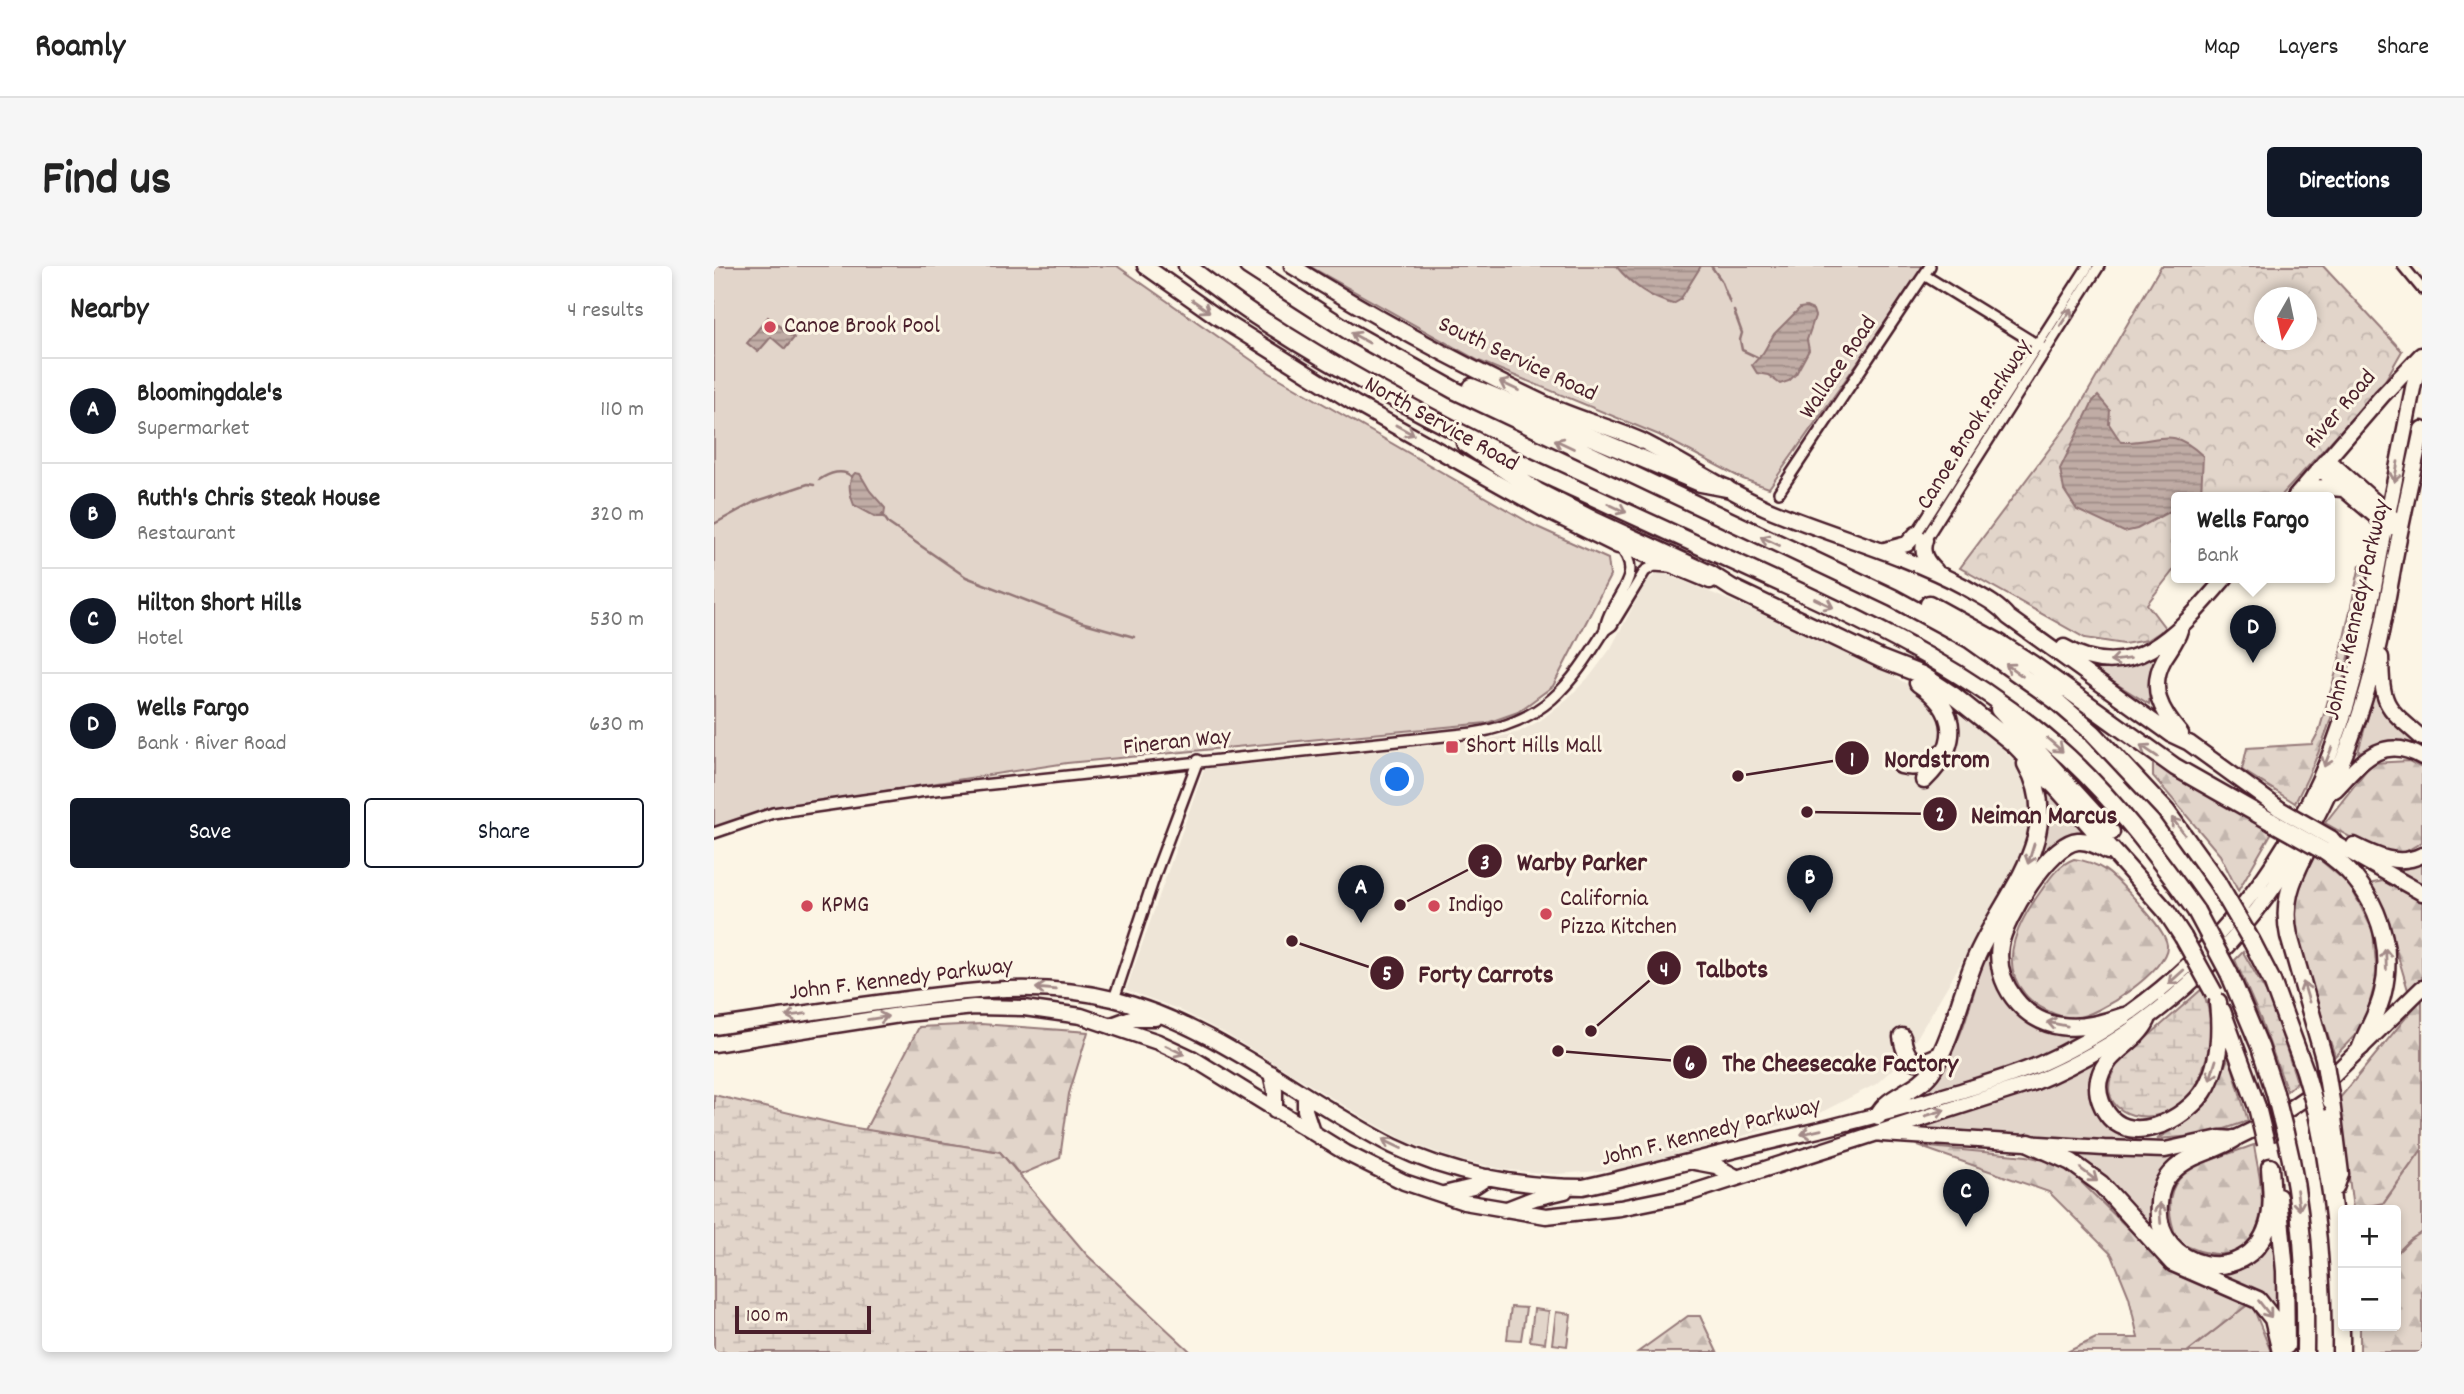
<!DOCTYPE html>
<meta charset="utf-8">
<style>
body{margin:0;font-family:Dekko,sans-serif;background:#f6f6f6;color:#222}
.controls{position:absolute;right:21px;bottom:21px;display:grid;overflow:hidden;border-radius:7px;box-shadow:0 4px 10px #0003}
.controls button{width:63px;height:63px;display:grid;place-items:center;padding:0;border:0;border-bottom:2px solid #e0e0e0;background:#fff;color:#222;font:35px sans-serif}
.compass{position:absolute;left:1540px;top:21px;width:63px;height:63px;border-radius:50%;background:#fff;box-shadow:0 4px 10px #0003;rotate:189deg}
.scale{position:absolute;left:21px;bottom:18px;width:136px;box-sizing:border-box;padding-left:7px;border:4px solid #4a1f2b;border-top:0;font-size:19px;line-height:24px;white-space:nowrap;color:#4a1f2b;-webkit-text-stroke:5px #fcf5e5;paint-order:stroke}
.you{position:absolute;left:684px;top:514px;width:24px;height:24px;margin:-18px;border:5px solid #fff;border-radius:50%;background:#1a73e8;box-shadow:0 0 0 10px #1a73e833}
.badge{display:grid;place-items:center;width:46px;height:46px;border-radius:50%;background:#111827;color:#fff;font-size:23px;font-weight:700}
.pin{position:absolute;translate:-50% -58px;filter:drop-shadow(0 2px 4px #0008)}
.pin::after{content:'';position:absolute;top:37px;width:24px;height:21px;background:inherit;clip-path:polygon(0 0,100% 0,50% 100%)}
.popup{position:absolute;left:1457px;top:226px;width:164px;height:91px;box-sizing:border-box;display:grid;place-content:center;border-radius:7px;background:#fff;filter:drop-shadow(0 2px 5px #0005);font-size:23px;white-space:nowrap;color:#767676}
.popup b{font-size:26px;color:#222}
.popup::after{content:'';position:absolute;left:50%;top:100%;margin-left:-14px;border:14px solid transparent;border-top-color:#fff}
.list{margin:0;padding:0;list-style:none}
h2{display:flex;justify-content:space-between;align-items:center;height:91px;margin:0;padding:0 28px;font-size:30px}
h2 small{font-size:23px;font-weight:400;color:#767676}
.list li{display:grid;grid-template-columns:46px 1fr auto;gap:21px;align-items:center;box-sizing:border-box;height:105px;padding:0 28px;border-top:2px solid #e0e0e0}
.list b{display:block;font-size:26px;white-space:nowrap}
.list p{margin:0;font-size:23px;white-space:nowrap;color:#767676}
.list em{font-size:23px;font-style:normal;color:#767676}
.actions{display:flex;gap:14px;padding:21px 28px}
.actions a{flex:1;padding:16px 0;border:2px solid #111827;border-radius:7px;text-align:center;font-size:24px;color:#111827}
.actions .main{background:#111827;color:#fff}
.map{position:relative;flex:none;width:1708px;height:1086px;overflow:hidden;border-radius:7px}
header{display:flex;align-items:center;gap:42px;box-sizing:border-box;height:98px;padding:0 35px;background:#fff;border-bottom:2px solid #e0e0e0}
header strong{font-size:33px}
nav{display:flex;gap:38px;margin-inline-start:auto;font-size:24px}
.intro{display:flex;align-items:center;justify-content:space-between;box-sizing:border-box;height:168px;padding:0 42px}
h1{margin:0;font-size:49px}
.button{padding:18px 32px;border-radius:7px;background:#111827;color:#fff;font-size:24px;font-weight:700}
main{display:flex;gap:42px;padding:0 42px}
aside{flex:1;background:#fff;border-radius:7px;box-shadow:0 4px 10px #0003}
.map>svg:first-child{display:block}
.built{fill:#eee5d7}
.green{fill:#e2d5ca;stroke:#967a7a;stroke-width:2}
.forest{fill:url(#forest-firs);stroke:#967a7a;stroke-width:2}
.wetland{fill:url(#wetland-marsh);stroke:#967a7a;stroke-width:2}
.park{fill:url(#park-crowns);stroke:#967a7a;stroke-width:2;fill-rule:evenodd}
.water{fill:url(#water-rules);stroke:#917474;stroke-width:2}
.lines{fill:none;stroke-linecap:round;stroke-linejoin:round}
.stream{stroke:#917474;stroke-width:2.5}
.minor-casing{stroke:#4a1f2b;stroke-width:14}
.primary-casing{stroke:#4a1f2b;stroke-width:19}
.motorway-casing{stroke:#4a1f2b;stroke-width:21}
.minor{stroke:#fcf5e5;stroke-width:9}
.primary{stroke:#fcf5e5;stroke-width:14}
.motorway{stroke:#fcf5e5;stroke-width:16}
.primary-bridge-casing{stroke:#4a1f2b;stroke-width:19;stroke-linecap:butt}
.motorway-bridge-casing{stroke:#4a1f2b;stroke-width:21;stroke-linecap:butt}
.primary-bridge{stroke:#fcf5e5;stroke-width:14}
.motorway-bridge{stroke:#fcf5e5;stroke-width:16}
.oneway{stroke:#a38a88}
.poi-dot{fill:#d1495b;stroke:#fcf5e5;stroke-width:2.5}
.labels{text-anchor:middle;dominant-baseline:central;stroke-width:6;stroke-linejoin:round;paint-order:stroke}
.poi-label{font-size:24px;fill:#4a1f2b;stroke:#fcf5e5;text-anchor:start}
.street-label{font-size:24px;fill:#4a1f2b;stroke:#fcf5e5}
.leader{fill:none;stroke:#4a1f2b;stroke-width:2.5}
.callout-dot{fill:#4a1f2b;stroke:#fcf5e5;stroke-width:2.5}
.mark-label{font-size:21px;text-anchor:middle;font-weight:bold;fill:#fff}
.callout-label{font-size:26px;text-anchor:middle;font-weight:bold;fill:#4a1f2b;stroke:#fcf5e5;stroke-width:6;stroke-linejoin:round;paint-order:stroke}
</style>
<header>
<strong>Roamly</strong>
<nav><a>Map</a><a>Layers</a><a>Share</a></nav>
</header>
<div class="intro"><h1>Find us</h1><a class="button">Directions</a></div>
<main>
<aside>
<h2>Nearby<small>4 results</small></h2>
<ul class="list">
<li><span class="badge">A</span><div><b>Bloomingdale's</b><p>Supermarket</p></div><em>110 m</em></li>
<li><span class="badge">B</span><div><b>Ruth's Chris Steak House</b><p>Restaurant</p></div><em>320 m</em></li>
<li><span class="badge">C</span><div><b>Hilton Short Hills</b><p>Hotel</p></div><em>530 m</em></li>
<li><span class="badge">D</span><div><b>Wells Fargo</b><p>Bank · River Road</p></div><em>630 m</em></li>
</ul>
<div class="actions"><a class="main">Save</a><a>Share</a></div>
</aside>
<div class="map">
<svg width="1708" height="1086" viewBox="0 0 1708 1086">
<defs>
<pattern id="forest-firs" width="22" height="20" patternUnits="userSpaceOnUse" patternTransform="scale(1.75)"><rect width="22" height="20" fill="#e2d5ca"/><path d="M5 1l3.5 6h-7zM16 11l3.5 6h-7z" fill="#c3b6ae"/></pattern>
<pattern id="wetland-marsh" width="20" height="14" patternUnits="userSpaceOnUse" patternTransform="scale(1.75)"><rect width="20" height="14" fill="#e2d5ca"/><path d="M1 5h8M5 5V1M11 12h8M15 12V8" fill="none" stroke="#c3b6ae"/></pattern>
<pattern id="park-crowns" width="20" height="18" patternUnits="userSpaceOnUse" patternTransform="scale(1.75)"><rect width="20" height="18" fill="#e2d5ca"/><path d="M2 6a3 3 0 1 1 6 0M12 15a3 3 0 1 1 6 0" fill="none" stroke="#c3b6ae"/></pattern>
<pattern id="water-rules" width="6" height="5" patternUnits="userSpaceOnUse" patternTransform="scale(1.75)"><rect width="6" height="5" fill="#c0aca5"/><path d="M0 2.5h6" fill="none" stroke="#9e8b87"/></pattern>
</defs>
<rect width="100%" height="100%" fill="#fcf5e5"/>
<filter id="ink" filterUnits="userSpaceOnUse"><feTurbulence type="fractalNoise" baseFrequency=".0143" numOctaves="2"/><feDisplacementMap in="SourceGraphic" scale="14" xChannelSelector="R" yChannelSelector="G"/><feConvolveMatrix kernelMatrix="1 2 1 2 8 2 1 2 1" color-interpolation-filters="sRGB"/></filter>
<g filter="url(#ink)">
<path class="built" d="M950,307L1058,352L1165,402L1237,443L1276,471L1300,494L1310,509L1315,532V559L1311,580L1301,605L1204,770L1184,798L1162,818L1102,849L927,899L886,905L842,908L793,904L741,893L694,876L654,854L512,768L464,743L412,724L490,503L772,474L805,466L827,454L853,433L877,409L897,382L932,316L941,309Z"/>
<path class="green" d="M0,0H403L556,107L821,260L894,293L896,310L839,420L804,446L773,457L353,497L55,543L0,562Z
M595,0H1212L1055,222L1029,213L945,169L765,95Z
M1447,384L1449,386L1437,409L1435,438L1360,392C1397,407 1413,402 1447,384Z
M1662,422L1670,448L1708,482L1676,477L1644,486Z
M1334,524L1384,573L1373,570L1313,611L1328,565Z
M1708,598V620L1671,602L1690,603Z
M1278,673L1280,697L1290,727L1366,768L1367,770C1312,804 1247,819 1186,837C1201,823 1222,808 1234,791C1255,762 1261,709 1278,673Z
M1391,788L1378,827L1375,829C1384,852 1398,866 1423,872L1419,879L1204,861L1308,828L1366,802Z
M1708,883V966L1696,974L1682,988V944L1639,943L1670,937Z
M1357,887L1440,890L1469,887L1458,897L1442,967Z
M1559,970H1561L1562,981L1565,1051L1497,1006C1522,1007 1550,996 1559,970Z
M1537,1036L1557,1086H1473Z
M797,1041L812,1042L807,1074L793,1073Z
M820,1043L835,1045L831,1077L816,1075Z
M842,1046L857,1048L853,1080L838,1078Z"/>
<path class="forest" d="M1656,296C1638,383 1623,457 1581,537L1528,504L1533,482L1598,478L1605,465L1624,399L1646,299Z
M1439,494L1558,566L1524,625L1506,589L1439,510Z
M1695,495L1708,502V576L1684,590L1645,576L1611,557L1658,497Z
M1600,589L1636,619L1659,665L1663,710L1649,761L1621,790L1581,669L1577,643Z
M1360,593C1390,597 1400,611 1420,632C1429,642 1452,666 1453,679C1455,704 1384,750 1361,752C1345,753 1320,740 1310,727C1283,694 1306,654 1327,625C1336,612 1344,599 1360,593Z
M1669,615L1708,636V713L1694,724L1675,660L1654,618Z
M1708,732V883L1669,937L1639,943L1625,833Z
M267,758L374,766L355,828L346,892L306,909L286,886L151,864L205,761Z
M1515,790L1534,855L1493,869L1443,873L1474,854L1497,832Z
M1540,879C1543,900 1550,924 1547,945C1540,995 1502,996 1464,976C1435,904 1485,899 1540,879Z
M1204,880L1313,890L1350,899L1455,1003L1465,1010L1537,1036L1473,1086H1353L1382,1072H1424L1415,1031L1398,989L1335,926Z
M1708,966V1086H1646V1060H1682V988L1696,974Z
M974,1050H986L1003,1086H924Z"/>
<path class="wetland" d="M1529,686L1557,735L1583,816L1573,825L1547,754L1521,694Z
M1488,723C1498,747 1500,771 1491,796C1486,813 1477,831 1462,841C1426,865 1373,841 1405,796Z
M0,829L130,860L286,886L373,989L477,1086H0Z"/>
<path class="park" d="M1447,0H1609L1688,85L1668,120L1566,231H1462V301L1433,338L1451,362L1433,374L1410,378L1371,372L1246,302L1360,150ZM1550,32H1592V74H1550Z"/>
<path class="water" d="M902,0H987L966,34L959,38C936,32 917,18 902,0Z
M1092,41L1099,44L1101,50L1093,74L1095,84L1082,108L1075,115L1066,118L1054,109L1043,107L1038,99L1049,87L1060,68L1086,42Z
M54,51L80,72L71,83L57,71L44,86L33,77Z
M1384,130L1396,144L1395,158L1407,176C1447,177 1455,158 1489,190L1487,229L1462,231V242L1423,263L1410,266L1363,244L1350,224L1346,203L1379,135Z
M141,207L146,208L156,225L171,242L170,251H162L140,239C136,229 132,215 141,207Z"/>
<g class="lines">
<path class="stream" d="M997,0L1007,14L1016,37
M1020,45L1028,67L1026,74L1028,84L1045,92
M105,214C115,207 129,202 138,211
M168,248L175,258L252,311L367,356L420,371
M0,258L40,236L94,218L100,219"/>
<defs>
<path id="minor" d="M1374,0L1202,268L1211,274L1385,0
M1689,0L1708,23
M1210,9L1327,81
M1065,226L1216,0
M891,364C894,333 934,311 906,281
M0,567L59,547L212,525L759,467C830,456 855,421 891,364L898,359L931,305L940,300L954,301
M400,733L442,606L484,494"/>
<path id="primary" d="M431,0L502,50L640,137L831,244L904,280H911L996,315
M578,0C660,51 746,98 834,139C864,153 897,161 928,175C972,197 1013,226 1059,245C1123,271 1189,288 1251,321C1266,330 1283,337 1294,351L1458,469L1475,477L1566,543
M1613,193L1677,250
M1606,203L1672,259L1678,261
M1586,230L1604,221L1629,223
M1581,231L1668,130L1707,89
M1211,274C1206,287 1213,296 1222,305
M1171,284L1193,278L1202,268
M1466,364C1463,375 1456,383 1450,393C1434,422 1447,445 1467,468
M1350,381C1422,423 1469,360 1512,311
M1667,391C1668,440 1671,440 1708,472
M1621,524C1646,498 1667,467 1708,491
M1617,572L1623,579L1708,627
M1640,579C1662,590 1684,601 1708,589
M398,759L417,752H441
M0,761C59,752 119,743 178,735C252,725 325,714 399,733C502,759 586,833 679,880C736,908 806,921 869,921C937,906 1003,888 1071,872C1128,859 1184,844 1240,827C1269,818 1298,810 1326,798C1461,738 1565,621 1618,483C1642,420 1654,355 1666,289C1677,231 1689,174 1700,117L1708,92
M0,778L192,748L260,741L310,742L367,750L444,776L478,792L632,887L690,916L750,936L832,950L906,942L970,929L1319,817C1485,748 1596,606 1649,438C1664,391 1672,341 1681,292C1689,249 1699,206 1708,163
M557,807L561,825V845
M591,829V844L598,865
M1168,868L1390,882L1451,884L1506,872L1520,873L1559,854L1606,822L1708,722
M981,896L1002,900L1022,911
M730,928L759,921L774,911
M790,944L821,932L851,925"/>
<path id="motorway" d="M473,0C496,17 519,35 542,50C632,109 729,160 825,206C902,242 980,277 1058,313C1164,361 1267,411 1354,491C1403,537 1443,590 1482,645
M534,0L638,67L740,124L1179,332L1255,373L1341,434L1379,467L1452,545L1503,616
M758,121L986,217L1012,222
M751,177L824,226L879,254L996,308L1018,322L1100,361L1167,393L1208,409L1240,430L1300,478L1343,522L1452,645L1469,671
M1215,338L1284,376L1318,398L1461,501L1558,556
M1204,417C1247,446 1245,480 1210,514
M1285,443L1397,566
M1187,499C1203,503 1215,499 1227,487
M1588,576L1591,588C1577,615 1568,638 1575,670L1610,792
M1394,585C1385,580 1375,574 1364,575C1336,577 1290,653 1286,679C1280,716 1308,755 1347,760C1369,763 1389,757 1410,750
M1610,585C1656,615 1682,671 1669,726C1665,746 1654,762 1647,781
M1538,676L1558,715L1591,805
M1515,707L1546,781L1561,827
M1508,745L1543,841
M1433,754C1422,777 1393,786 1386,810C1383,818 1384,828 1387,836C1407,888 1474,855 1493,820C1506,795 1507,764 1504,736
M1188,771C1192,796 1202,801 1224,790
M1617,835L1626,908L1621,922
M1603,847C1620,926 1628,1005 1627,1086
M1164,850C1174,828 1205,826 1219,803C1239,769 1246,730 1261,694C1287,631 1354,570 1312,498
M1571,867C1589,939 1592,1012 1591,1086
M1520,873C1501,885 1475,888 1459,905C1450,913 1445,926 1445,938C1439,1005 1534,1024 1554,959C1560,941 1557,920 1556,901
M1315,877L1357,896L1387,918L1459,997L1544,1034L1559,1053L1567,1086
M1564,931L1571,1005L1572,1080"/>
</defs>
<use href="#minor" class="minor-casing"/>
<use href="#primary" class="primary-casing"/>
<use href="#motorway" class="motorway-casing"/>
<use href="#minor" class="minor"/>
<use href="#primary" class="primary"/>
<use href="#motorway" class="motorway"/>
<defs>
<path id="primary-bridge" d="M1566,543L1617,572"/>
<path id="motorway-bridge" d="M1558,556L1610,585
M1503,616L1538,676
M1482,645L1515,707
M1469,671L1500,727
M1610,792L1617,835
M1591,805L1603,847
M1561,827L1571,867
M1543,841L1552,878"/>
</defs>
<use href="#primary-bridge" class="primary-bridge-casing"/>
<use href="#motorway-bridge" class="motorway-bridge-casing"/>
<use href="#primary-bridge" class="primary-bridge"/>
<use href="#motorway-bridge" class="motorway-bridge"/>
</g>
<defs><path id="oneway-shaft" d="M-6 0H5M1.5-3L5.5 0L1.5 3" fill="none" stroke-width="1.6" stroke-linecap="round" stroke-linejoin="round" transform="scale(1.75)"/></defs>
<g class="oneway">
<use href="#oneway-shaft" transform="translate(487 40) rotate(35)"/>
<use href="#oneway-shaft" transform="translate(1352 51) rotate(-57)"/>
<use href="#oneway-shaft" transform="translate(646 72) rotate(-151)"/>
<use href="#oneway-shaft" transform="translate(795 120) rotate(-154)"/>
<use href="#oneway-shaft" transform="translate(691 164) rotate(29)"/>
<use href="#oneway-shaft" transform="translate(850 178) rotate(-155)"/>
<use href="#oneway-shaft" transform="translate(1682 206) rotate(101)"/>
<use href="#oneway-shaft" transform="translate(903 242) rotate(25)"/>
<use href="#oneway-shaft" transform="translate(1056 275) rotate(-155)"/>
<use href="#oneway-shaft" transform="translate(1110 337) rotate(25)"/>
<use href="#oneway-shaft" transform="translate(1406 394) rotate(173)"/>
<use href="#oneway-shaft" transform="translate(1300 404) rotate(-144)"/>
<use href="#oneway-shaft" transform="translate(1341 479) rotate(41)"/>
<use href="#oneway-shaft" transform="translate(1435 485) rotate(-146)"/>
<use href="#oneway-shaft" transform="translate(1614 491) rotate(112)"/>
<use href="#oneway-shaft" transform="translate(1464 560) rotate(-127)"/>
<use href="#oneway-shaft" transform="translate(1317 588) rotate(107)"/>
<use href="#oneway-shaft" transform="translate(1672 693) rotate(-92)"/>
<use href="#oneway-shaft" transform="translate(1462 711) rotate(138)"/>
<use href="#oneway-shaft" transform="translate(332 723) rotate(-175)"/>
<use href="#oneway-shaft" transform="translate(1592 726) rotate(-107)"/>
<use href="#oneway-shaft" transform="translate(82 749) rotate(172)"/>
<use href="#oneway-shaft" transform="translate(164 752) rotate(-9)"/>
<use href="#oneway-shaft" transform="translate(1343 758) rotate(-169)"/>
<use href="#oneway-shaft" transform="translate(461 784) rotate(26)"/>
<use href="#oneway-shaft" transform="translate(1499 804) rotate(107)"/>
<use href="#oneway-shaft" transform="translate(1221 847) rotate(-17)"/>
<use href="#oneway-shaft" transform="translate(1097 866) rotate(167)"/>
<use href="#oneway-shaft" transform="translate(678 878) rotate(-154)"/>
<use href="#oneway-shaft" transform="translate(1375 909) rotate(37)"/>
<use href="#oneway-shaft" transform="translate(1584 934) rotate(82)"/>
<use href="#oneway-shaft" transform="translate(1446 947) rotate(-94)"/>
<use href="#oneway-shaft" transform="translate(1551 1043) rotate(52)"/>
</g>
</g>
<g class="poi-dot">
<circle cx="56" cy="61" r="7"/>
<rect x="731" y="474" width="14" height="14" rx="3.5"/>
<circle cx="93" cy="640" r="7"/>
<circle cx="720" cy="640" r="7"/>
<circle cx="832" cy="648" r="7"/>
</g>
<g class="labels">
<g class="poi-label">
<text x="70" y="61">Canoe Brook Pool</text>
<text x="752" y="481">Short Hills Mall</text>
<text x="846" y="634">California<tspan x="846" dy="28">Pizza Kitchen</tspan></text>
<text x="107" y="640">KPMG</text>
<text x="734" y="640">Indigo</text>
</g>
<g class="street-label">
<text transform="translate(803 94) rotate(25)">South Service Road</text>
<text transform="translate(1125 102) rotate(-56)">Wallace Road</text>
<text transform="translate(1627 144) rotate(-49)">River Road</text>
<text transform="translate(727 159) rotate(29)">North Service Road</text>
<text transform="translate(1261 159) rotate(-58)">Canoe Brook Parkway</text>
<text transform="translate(1644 344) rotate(-77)">John F. Kennedy Parkway</text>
<text transform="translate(463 477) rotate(-6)">Fineran Way</text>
<text transform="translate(187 714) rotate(-7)">John F. Kennedy Parkway</text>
<text transform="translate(997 867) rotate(-14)">John F. Kennedy Parkway</text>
</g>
</g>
<path class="leader" d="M1024 510L1138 492M1093 546L1226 548M686 639L771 595M877 765L950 702M578 675L673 707M844 785L976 796"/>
<g class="callout-dot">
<circle cx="1024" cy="510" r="7"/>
<circle cx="1093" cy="546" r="7"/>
<circle cx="686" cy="639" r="7"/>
<circle cx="877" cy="765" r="7"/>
<circle cx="578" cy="675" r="7"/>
<circle cx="844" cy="785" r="7"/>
<circle cx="1138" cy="492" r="18"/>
<circle cx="1226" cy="548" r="18"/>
<circle cx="771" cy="595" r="18"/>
<circle cx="950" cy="702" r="18"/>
<circle cx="673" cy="707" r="18"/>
<circle cx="976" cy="796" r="18"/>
</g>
<g class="mark-label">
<text x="1138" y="500">1</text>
<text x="1226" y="555">2</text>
<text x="771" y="603">3</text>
<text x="950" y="710">4</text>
<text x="673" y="714">5</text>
<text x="976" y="804">6</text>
</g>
<g class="callout-label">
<text x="1223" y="501">Nordstrom</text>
<text x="1330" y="557">Neiman Marcus</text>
<text x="868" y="604">Warby Parker</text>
<text x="1018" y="711">Talbots</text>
<text x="772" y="716">Forty Carrots</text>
<text x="1126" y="805">The Cheesecake Factory</text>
</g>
</svg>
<div class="controls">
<button>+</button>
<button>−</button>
</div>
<svg class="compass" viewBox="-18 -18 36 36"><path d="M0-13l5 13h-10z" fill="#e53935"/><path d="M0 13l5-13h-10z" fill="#767676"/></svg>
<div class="scale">100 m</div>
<div class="you"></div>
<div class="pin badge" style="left:647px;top:657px">A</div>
<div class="pin badge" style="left:1096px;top:647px">B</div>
<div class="pin badge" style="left:1252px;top:961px">C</div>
<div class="pin badge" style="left:1539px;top:397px">D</div>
<div class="popup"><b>Wells Fargo</b>Bank</div>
</div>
</main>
